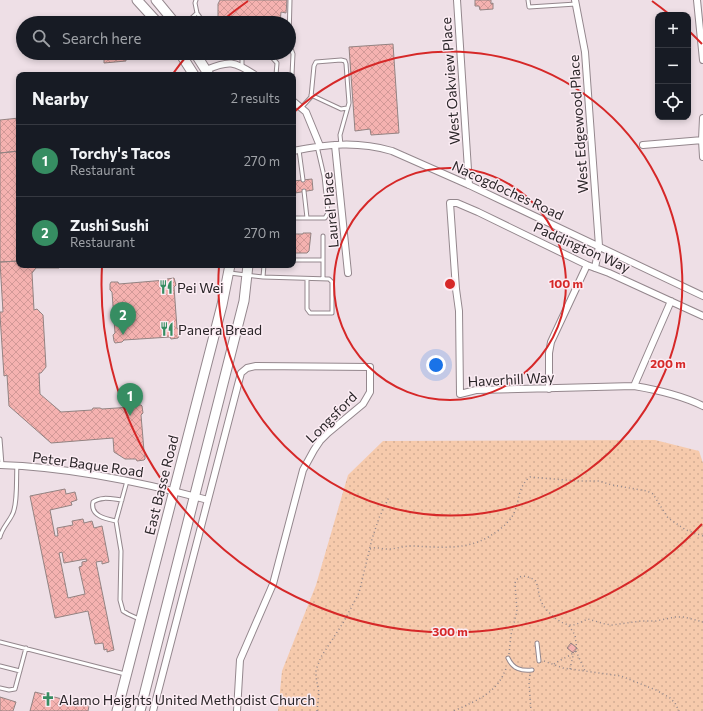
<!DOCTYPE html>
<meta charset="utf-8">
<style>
body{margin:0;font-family:Commissioner,sans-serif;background:#20242c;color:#f1f3f6}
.controls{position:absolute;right:12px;top:12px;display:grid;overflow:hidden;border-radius:8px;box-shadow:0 2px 6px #0003}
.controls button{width:36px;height:36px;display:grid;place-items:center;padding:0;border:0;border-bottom:1px solid #363941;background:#171b24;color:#f1f3f6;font:20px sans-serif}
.you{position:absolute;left:436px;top:365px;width:14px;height:14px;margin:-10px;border:3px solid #fff;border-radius:50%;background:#1a73e8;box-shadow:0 0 0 6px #1a73e833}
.badge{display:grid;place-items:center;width:26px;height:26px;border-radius:50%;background:#368d62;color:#fff;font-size:13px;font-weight:700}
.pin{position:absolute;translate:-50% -33px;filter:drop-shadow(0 1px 2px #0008)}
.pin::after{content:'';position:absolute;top:21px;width:14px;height:12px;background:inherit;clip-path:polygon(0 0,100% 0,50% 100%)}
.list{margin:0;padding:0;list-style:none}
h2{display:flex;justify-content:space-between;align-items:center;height:52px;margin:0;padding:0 16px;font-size:17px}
h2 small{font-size:13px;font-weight:400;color:#9ea1a6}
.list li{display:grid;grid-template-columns:26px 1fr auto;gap:12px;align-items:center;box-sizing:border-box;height:72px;padding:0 16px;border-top:1px solid #363941}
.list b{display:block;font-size:15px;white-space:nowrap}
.list p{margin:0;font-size:13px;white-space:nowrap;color:#9ea1a6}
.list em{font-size:13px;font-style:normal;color:#9ea1a6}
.icon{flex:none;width:22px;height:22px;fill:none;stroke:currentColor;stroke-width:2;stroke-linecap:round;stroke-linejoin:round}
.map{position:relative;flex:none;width:703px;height:711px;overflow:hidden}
.search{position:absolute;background:#171b24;box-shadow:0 2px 6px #0003;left:16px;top:16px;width:280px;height:44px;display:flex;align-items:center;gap:10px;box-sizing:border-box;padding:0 14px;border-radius:22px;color:#9ea1a6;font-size:15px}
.panel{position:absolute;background:#171b24;box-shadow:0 2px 6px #0003;left:16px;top:72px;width:280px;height:196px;border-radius:8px}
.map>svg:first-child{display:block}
.grass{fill:url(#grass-dots)}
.building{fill:url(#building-cross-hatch);stroke:#938382;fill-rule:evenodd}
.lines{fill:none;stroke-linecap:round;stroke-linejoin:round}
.lane-casing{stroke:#94878d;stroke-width:5}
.street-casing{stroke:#94878d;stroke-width:8}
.secondary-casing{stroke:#94878d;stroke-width:11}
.path{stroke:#90868b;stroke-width:1.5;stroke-dasharray:1 3;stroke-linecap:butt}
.lane{stroke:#fff;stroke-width:3}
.street{stroke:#fff;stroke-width:6}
.secondary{stroke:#fff;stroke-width:9}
.ring{fill:none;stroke:#d62828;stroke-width:2}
.labels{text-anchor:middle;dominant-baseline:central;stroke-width:3;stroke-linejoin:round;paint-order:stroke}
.street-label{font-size:14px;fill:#2b2629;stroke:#fbecf3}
.poi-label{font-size:14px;fill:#2b2629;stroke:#fbecf3;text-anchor:start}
.centre{fill:#d62828;stroke:#fbecf3;stroke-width:2}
.ring-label{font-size:12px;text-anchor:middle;font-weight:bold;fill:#d62828;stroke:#fbecf3;stroke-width:3;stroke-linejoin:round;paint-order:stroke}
</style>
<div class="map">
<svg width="703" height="711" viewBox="0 0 703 711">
<defs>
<pattern id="grass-dots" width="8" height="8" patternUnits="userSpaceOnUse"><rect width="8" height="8" fill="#f6caac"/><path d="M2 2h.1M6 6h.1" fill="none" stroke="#d3ad94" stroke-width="1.8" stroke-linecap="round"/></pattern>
<pattern id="building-cross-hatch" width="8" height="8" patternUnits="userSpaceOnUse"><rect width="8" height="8" fill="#f5b2b0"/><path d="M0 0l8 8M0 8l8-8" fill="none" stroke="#d29997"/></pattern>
</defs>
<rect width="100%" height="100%" fill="#eedfe6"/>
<path class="grass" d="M655,440L699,451L703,463V711H278L282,671L316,585L348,475L383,441Z"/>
<path class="building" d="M220,0H287L286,13L281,12L280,23H218V4Z
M475,0H491V4L493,3V9L480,10L479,6H475Z
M393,44L399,133L371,135L370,129L355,131L349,47Z
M96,53H125L126,61L104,63V56L96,57Z
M19,118V151L0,153V120Z
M19,151V261L0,262V153Z
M312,179L313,190L295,193L293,181Z
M293,181L295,195L293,196Z
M303,233H311L309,251L307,253H293V234H303Z
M19,261V265H60L59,268H36L32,273L34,310L37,309L43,315L46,367L41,373H39L40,394L61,412L92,410L93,408H100L102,409L132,407L133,405H141L142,406L143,413L141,415L144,451L145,452V459L144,460L137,461L136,459H125L114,452L113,438L51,443L9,406L7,375L4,376L0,315V312H3L0,262Z
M174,278L176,285L174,287L177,328L179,330V336L178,338L171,339L170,337L124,340L122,342L115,343L114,341L113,335L115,333L112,292L110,290V284L111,282H118L119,284L166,280L167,279Z
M65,489L66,494L75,492L77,500L71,502L72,505L50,510L55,536H58L57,528L73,525L72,521L83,519L84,523L92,521L94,528L102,526L109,562L102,564V561L96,562L114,650L107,652V649L104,650L103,643L95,644L88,611L55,618L30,496ZM62,552L64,563L86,559L87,561L82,562V566L79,567L85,594L68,598L59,553Z
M571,643L577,648L573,653L567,648Z
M35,692L89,706L88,711H30Z
M0,697L16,702L13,711H0Z"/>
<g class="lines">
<defs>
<path id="lane" d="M528,0L529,7L576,4
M197,13L204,23
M186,23L197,13L195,3L196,0
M289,40L290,0
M289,43L293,54L292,75
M268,53L277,63L276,75
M242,66V53
M311,95L341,109L347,108
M301,108L311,97L314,66L316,62L341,60L345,61L346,64L349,103L340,135L341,145
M299,150L303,180
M304,191L307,218
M293,218H325L328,213L324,176L317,146
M323,236V279
M293,260H323
M230,273L263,277L329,279L332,282V313H310L307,309V279
M263,277L264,265
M0,439L2,465
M127,481L116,521L121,551L120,600L123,611L128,614L139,619
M116,521C106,519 90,516 93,502C101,496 112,499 122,500
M0,537C2,528 8,523 12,515C18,505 16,477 17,465
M0,642L125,674
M537,643L539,661
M508,658C513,669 521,671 532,670
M0,666L20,671
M0,688L9,690L15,689L26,648"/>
<path id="street" d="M457,0L469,185
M575,0L585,52L599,246L595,268
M697,0L703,60
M206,70C229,60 234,61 255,75
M293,101L306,112L320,146
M703,118L702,140L703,157
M335,145L348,273
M643,145L703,140
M293,151C328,144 357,141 392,151L469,185L703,296
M703,316L609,273L587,265L478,212L457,203H450L456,289L459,311L460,394L476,390L634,386C658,390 681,395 703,406
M634,386L671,301
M549,389V353L551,342L587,265
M0,465C70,467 141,482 208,500
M153,711L241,373L247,368L256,366L370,367V392L363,404L328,433L320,441L314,450L303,470L273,584L240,660L237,711"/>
<path id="secondary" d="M137,0L158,23
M156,0L175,23
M180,53L194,75
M195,53L209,75
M117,711L222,305L230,265
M140,711L244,301L248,265"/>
</defs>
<use href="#lane" class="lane-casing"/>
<use href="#street" class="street-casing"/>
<use href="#secondary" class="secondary-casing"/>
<path class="path" d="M370,549C376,546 384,550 391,549C398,548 405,546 412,546C440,547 465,551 490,536C498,531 508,524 513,515C520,502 517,487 530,477L578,481H599L612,485L647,491L653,494L668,518L686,530L703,536
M576,651L585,671
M509,654L511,635L517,611L515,583C519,573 527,576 535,580C539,587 538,594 541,601C545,611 561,626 573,625C578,624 583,621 588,619L605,624L612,625L641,621H656L675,617H684L703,622
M544,661L563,668L621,676L656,690L670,698L675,703L679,711
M554,664C561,659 571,656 577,650L575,635L569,626
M570,669L573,656L572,654
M530,675L529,682L531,711
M317,711L319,693L316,677V670L321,657L343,623L359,593L372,539L379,518L389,497
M454,711C479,699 497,694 507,666"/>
<use href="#lane" class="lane"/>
<use href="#street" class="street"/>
<use href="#secondary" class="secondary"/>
</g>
<g class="ring">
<circle cx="450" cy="284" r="116"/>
<path d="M293 113A232 232 0 1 1 219 266"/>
<path d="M702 524A348 348 0 0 1 102 266M172 75A348 348 0 0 1 189 53M222 21A348 348 0 0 1 248 1M652 1A348 348 0 0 1 669 14M690 32A348 348 0 0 1 702 44"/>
</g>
<defs>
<symbol id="restaurant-bare" viewBox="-9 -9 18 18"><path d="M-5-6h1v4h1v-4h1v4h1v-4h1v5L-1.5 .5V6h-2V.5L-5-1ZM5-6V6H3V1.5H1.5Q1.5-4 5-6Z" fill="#368d62" stroke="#fbecf3" stroke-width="2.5" paint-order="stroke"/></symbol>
<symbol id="church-bare" viewBox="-9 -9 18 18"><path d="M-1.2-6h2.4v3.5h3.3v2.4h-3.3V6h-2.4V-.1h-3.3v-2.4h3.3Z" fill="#368d62" stroke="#fbecf3" stroke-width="2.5" paint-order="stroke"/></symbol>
</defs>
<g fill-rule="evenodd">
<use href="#restaurant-bare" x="156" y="277" width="20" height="20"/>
<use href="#restaurant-bare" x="157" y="319" width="20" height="20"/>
<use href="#church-bare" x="38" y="689" width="20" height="20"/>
</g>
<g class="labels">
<g class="street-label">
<text transform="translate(450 81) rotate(-94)">West Oakview Place</text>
<text transform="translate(578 124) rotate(-94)">West Edgewood Place</text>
<text transform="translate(508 190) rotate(25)">Nacogdoches Road</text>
<text transform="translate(330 210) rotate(-95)">Laurel Place</text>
<text transform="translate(582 247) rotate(24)">Paddington Way</text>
<text transform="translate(511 379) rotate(-3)">Haverhill Way</text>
<text transform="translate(331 417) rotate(-45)">Longsford</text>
<text transform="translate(88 464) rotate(8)">Peter Baque Road</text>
<text transform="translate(161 485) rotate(-76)">East Basse Road</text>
</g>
<g class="poi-label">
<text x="177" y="287">Pei Wei</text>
<text x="178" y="329">Panera Bread</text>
<text x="59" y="699">Alamo Heights United Methodist Church</text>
</g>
</g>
<circle cx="450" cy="284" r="6" class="centre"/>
<g class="ring-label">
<text x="566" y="288">100 m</text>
<text x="668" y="368">200 m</text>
<text x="450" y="636">300 m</text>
</g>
</svg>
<div class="controls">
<button>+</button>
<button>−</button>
<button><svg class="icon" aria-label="locate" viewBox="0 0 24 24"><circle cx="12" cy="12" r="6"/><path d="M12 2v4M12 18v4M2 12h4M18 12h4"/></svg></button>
</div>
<div class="you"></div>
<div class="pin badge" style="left:130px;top:416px">1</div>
<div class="pin badge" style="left:123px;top:335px">2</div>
<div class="search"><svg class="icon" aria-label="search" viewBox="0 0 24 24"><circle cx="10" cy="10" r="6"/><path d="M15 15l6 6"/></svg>Search here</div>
<section class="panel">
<h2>Nearby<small>2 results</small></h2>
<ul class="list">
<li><span class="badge">1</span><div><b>Torchy's Tacos</b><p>Restaurant</p></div><em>270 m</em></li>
<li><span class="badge">2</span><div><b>Zushi Sushi</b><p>Restaurant</p></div><em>270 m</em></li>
</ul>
</section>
</div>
